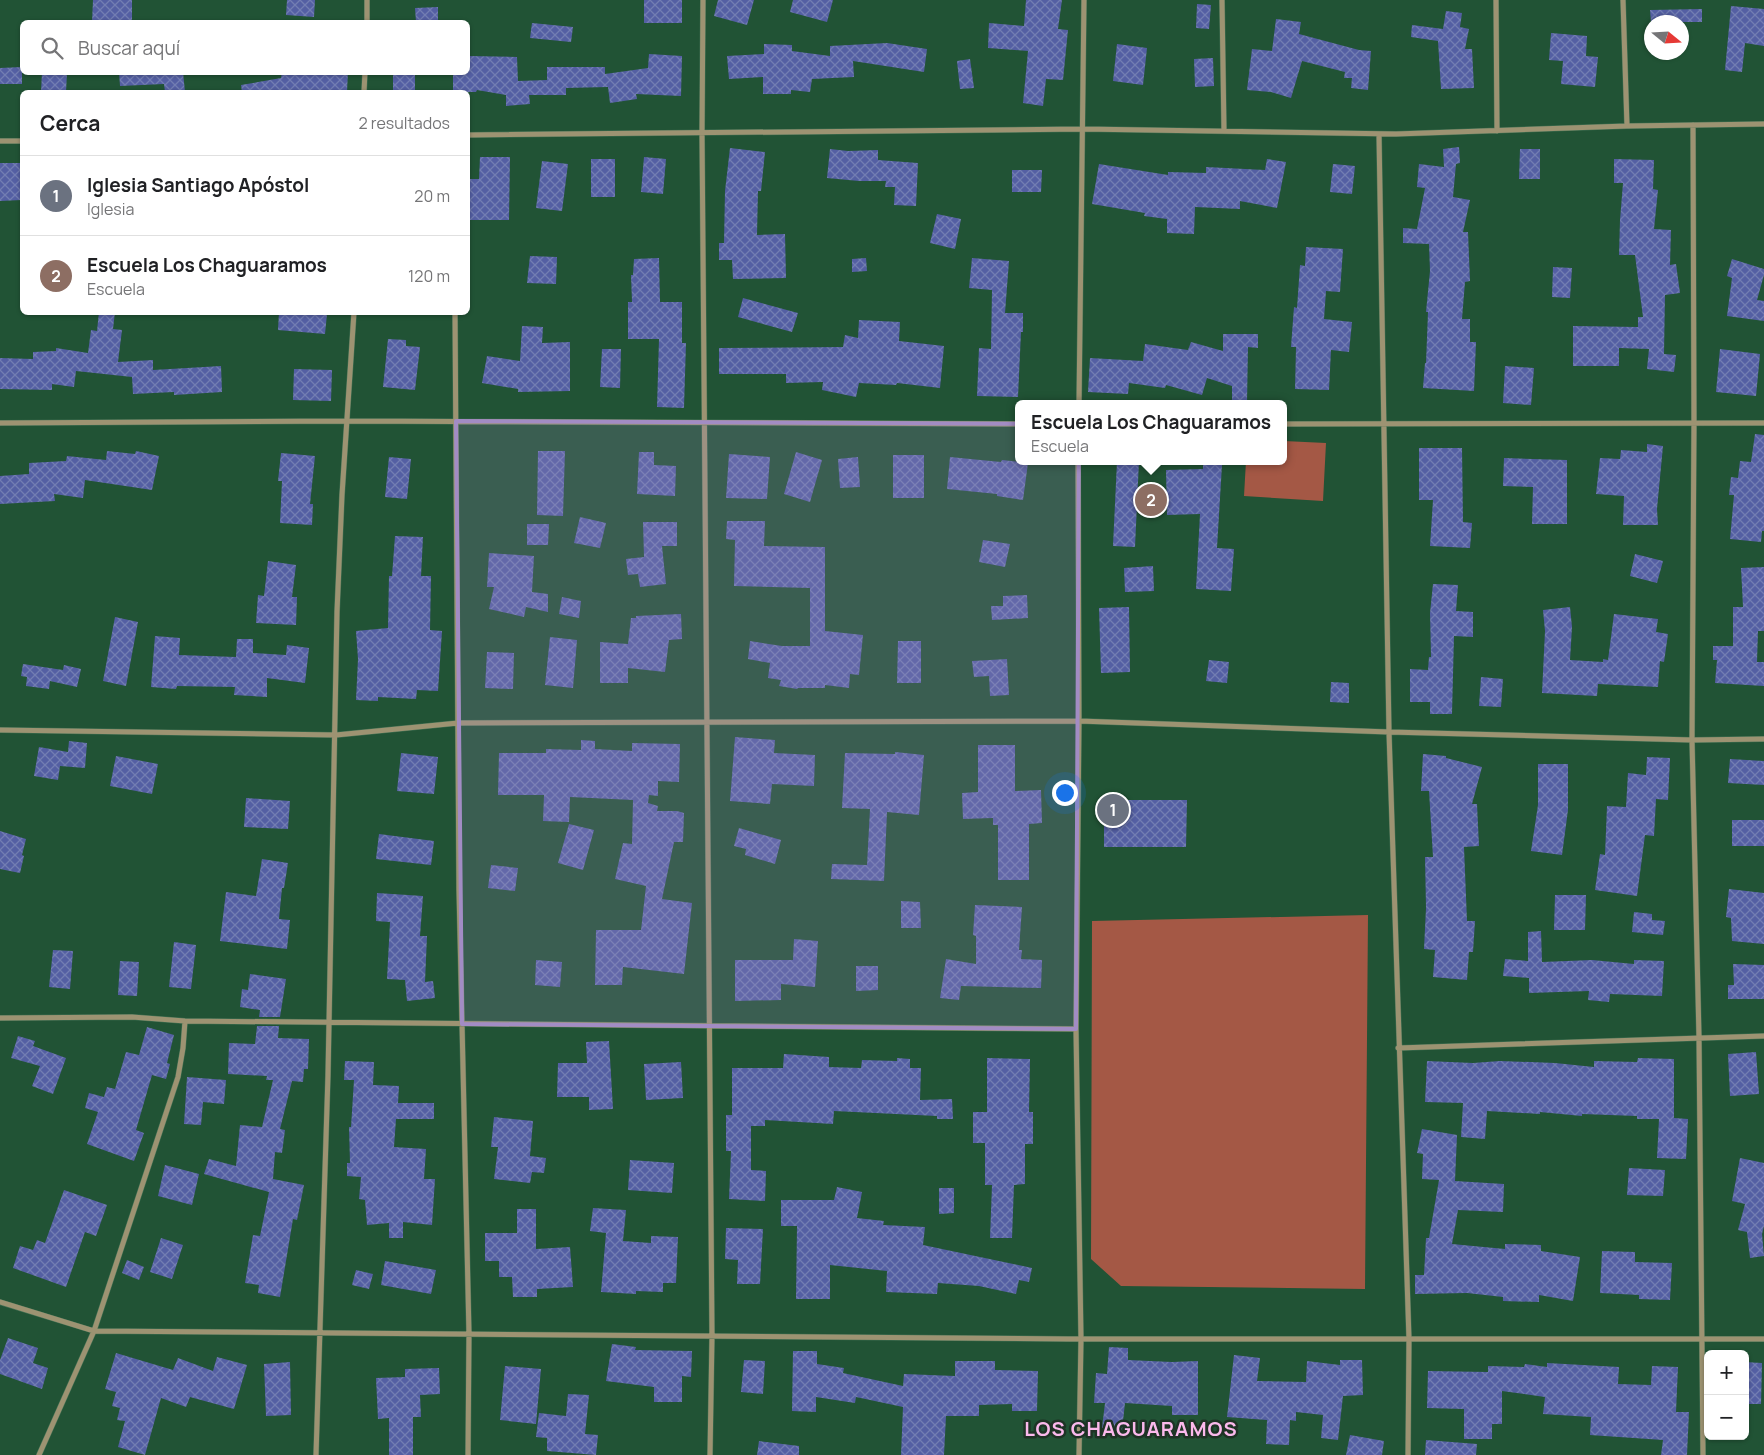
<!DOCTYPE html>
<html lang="es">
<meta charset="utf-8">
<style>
body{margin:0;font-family:Manrope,sans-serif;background:#f6f6f6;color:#202124}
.controls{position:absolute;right:15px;bottom:15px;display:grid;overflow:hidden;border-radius:8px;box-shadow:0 1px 4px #0004}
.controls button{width:45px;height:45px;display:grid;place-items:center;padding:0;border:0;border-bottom:1px solid #e0e0e0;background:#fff;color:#202124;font:25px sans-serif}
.compass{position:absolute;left:1644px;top:15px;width:45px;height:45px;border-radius:50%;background:#fff;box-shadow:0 1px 4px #0004;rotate:108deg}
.you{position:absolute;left:1064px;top:792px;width:18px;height:18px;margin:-12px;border:4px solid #fff;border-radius:50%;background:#1a73e8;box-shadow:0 0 0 8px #1a73e833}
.badge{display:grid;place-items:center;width:32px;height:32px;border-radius:50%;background:#db2777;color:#fff;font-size:16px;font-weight:700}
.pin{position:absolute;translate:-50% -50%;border:2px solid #fff;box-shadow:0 1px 5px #0006}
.popup{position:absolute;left:1015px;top:400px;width:272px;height:65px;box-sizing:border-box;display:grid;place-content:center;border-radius:8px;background:#fff;filter:drop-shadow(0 1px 4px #0005);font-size:16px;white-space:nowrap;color:#757577}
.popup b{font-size:19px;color:#202124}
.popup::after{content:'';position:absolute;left:50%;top:100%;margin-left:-10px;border:10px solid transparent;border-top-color:#fff}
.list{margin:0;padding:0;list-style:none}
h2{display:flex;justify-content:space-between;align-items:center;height:65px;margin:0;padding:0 20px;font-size:21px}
h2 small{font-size:16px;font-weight:400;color:#757577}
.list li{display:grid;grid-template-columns:32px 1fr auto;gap:15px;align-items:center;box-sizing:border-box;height:80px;padding:0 20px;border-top:1px solid #e0e0e0}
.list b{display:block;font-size:19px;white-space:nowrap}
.list p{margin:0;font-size:16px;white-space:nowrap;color:#757577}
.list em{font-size:16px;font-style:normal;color:#757577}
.icon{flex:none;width:28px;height:28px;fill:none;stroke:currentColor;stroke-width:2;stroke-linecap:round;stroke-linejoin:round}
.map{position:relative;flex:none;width:1764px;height:1455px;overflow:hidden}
.search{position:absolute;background:#fff;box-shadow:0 1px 4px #0004;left:20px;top:20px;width:450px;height:55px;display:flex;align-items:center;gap:12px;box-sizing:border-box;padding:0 18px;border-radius:8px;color:#757577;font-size:19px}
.panel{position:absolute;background:#fff;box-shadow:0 1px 4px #0004;left:20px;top:90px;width:450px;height:225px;border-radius:8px}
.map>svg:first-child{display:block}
.pitch{fill:#a45845}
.building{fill:url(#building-cross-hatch)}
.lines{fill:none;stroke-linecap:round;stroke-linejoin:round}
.street-casing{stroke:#447155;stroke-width:6}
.street{stroke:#9d9372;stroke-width:5}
.marked{fill:#a28cc4;fill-opacity:0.2;stroke:#a28cc4;stroke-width:4;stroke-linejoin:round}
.labels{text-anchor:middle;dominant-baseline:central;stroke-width:5;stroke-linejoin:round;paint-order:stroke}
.district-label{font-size:20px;font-weight:bold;letter-spacing:1px;fill:#fbb9ec;stroke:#1e3325}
</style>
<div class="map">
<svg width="1764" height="1455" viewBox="0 0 1764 1455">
<defs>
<pattern id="building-cross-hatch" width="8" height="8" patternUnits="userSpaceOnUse" patternTransform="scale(1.25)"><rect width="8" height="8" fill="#545fa3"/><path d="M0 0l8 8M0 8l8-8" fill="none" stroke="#727db2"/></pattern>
</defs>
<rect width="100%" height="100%" fill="#215335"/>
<path class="pitch" d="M1284,441L1326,443L1323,501L1244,496L1246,461H1284Z
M1368,915L1365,1289L1121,1286L1091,1259L1092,921Z"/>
<path class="building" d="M93,0H132V22H92Z
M287,0H315L314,17L286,15Z
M644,0H682V23H644Z
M718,0H754L747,25L714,16Z
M793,0H833L827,22L790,12Z
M1026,0H1062L1058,29L1068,30L1063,80L1046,79L1043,106L1023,103L1028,51L988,48L989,23L1024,26Z
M1197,4L1211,5L1209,29L1196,28Z
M1731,6L1764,9V46L1745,43L1742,72L1725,70Z
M438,7V22H416L415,8Z
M1702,9V22H1651L1650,10Z
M1446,11L1462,13L1460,27L1469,29L1465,49H1472L1474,88L1441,89L1438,41L1411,37L1412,25L1443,29Z
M1276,19L1301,22L1299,34L1359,50L1371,51L1368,90L1351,88L1352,78H1344L1345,72L1302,61L1291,98L1271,92L1247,90L1252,49L1272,51Z
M532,23L573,27L571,42L530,38Z
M1551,33L1587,36L1586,56L1598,57L1595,87L1561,84L1563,61L1549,60Z
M887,43L927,49L924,72L853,61L854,77L812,79L810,92L791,90V94H763V77L729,79L727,56L764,54V44L792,45V51L830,56V46Z
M1117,44L1147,48L1143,85L1113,81Z
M649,54L682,56L681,96L636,94L637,99L610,103L608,87L566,88V95H529L530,104L506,106V95L477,90L476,92H453V72H468V56L517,57L518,81L547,80V67H605V74L648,68Z
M1213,58L1214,86L1195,87L1194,59Z
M970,59L974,88L960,89L957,61Z
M22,67V84H0V68Z
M42,72L67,73L66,92H41Z
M119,72H183L185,92H165L164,84L120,86Z
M282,72H348L347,92H242L241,85L281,78Z
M393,72H415V92H393Z
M1459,147L1460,163L1456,164L1453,197L1470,200L1463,232H1468L1470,281L1465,282L1462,319H1470V342H1476L1474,391L1423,388L1425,363H1426L1428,312H1426L1430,271L1429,244L1403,243V228L1417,229L1425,188L1417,187L1419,164L1444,167L1443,149Z
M730,148L765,152L761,191H758L757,235L785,234L786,278L733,279L732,260H719V243H724L725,191Z
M830,149L848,151L878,150V160L918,163L916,206L894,205L895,187H885L886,181H859L827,178Z
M1520,149H1540V179H1519Z
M480,157H510L509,220H468L469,179H479Z
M644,157L666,159L663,194L641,192Z
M591,159H615V197H591Z
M1267,159L1286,162L1277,208L1240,201V209L1195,207L1194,234L1167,233V219L1144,216L1145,213L1092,204L1099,164L1168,175V172L1206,173V167L1265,170Z
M1614,159L1654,160L1653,189L1658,190L1654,229L1671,230L1670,265L1676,264L1680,293L1665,295L1664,354L1676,355L1674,372L1647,369L1649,349L1619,348V366H1573V326L1638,327V317H1643L1635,255H1619L1620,220L1623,183H1614Z
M542,161L568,164L562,211L536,208Z
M0,163H21L22,200L0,201Z
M1333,164L1355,166L1352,194L1330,192Z
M1012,170H1042L1041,192H1012Z
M937,214L961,219L955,249L930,243Z
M1306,247L1343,249L1340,292L1326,291L1324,319L1352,322L1349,352L1331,350L1329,390L1295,389L1296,347H1291L1294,307L1297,308L1300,265L1305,266Z
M530,256L557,257L556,284L527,283Z
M659,258L660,302H682V343H686L684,408L657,407L659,339H628V302H632L631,275H633L634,259Z
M866,258L867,271L852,272V259Z
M972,258L1009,261L1005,313H1023V332H1021L1018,397L977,396L979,348L991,349L992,290L969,288Z
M1732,259L1764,269V275L1757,300L1764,301V321L1727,316L1732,278L1727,276Z
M1553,267L1572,268L1570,298L1552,297Z
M743,298L798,313L792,332L738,317Z
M99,312H115L113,329L122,330L118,362L153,360V370L221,366L222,392L174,395V392L133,394L132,377L76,371L74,387L52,384V390L0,389V358L33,359V352L56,351V348L88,353L91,330L97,331Z
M279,312L327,314L325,334L278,330Z
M859,320L900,322L899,341L944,346L940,388L897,383L896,385L859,383L856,397L822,390L823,382L786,383V374H719V348L843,347L845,335L858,338Z
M522,326L543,327L542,343L570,342V391L518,392V389L482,383L487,356L520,361Z
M1223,334H1258V348L1248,347L1247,403H1232V386L1207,378L1202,395L1166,385L1165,388L1129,383L1128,394L1088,392L1090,358L1143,361L1145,344L1188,350L1191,342L1223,351Z
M388,339L406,340V346L420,347L415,390L383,387Z
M602,349H621L620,388L600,387Z
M1720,349L1760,354L1756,396L1716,392Z
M1505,366L1534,368L1531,405L1503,403Z
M294,369L332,370L331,401L293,400Z
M1755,434L1764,435V531H1762L1761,542L1730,539L1734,495H1729L1731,477L1738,478L1740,461L1751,462Z
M1647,444L1663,446L1657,509L1658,525H1623L1624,496L1596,494L1600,458L1620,459L1621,450L1647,452Z
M1419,448H1462L1463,522L1472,523L1470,548L1430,546L1433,500H1419Z
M107,451L135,454L136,451L159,456L152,490L85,480L83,498L54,494L55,501L0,504V476L29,474V463L66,461L67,456L106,460Z
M538,451H565L563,516L537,515Z
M639,452H654V465L676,466L675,496L637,494Z
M796,452L822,460L810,502L784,494Z
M281,453L315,456L310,504H313L312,525L280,523L282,481H278Z
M729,454L770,457L767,499L726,498Z
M893,455H924V498H893Z
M389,457L411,459L407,499L385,497Z
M858,457L860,487L840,488L838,459Z
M950,457L1001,462L1002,460L1028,463L1023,500L997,496V494L947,489Z
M1504,458L1567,460V524H1532L1533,487L1503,486Z
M1117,461H1139L1135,547L1113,546Z
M1203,464L1222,465L1217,548L1234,549L1231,591L1196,589L1200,514L1167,515L1166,470L1203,469Z
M580,517L606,523L600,548L574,543Z
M727,521H765L764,546L825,547V631L863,635L859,675L850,674L849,688L825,685V688H798L797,689L779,686L781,680L768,678L770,663L748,659L750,641L782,646H810V588L734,586L735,540L726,539Z
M643,522H677V546H662L666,584L640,587L638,574L628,575L626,559L644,557Z
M527,524H549L548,545H527Z
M395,536L423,537L421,576H431L430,630L442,631L438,691L417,690L416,699L378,697V701L356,700L358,659L356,631L388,628L389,576H392Z
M983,540L1010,544L1005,567L979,562Z
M489,553L534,556L532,592L548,594V612L526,607L524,617L489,609L494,587H487Z
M1635,554L1663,561L1657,583L1630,576Z
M268,561L296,565L292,597H297L296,625L256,623L258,595L264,596Z
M1153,566L1154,591L1125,592L1124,568Z
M1764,567V631H1758L1757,662H1764V686L1715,683L1717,660H1713V646H1733V607H1743L1741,568Z
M1433,584L1458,585L1456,611L1473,612V637L1454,636L1452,714H1430V702H1410V669L1428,670L1429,657H1431L1430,613Z
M1027,595L1028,618L992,620L991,606H1003V596Z
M562,597L581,601L579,618L559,614Z
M1129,607L1130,672L1101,673L1099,608Z
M1570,607L1572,627L1570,660L1603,662V659L1608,660L1614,614L1658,619L1656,632L1668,634L1664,662L1660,661L1658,687L1598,684L1597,696L1542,693L1545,631L1543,610Z
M681,614L682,639L669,640L665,672L628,668V683H600V642L628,644L631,618H636V616Z
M115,617L138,622L126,686L103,681Z
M155,636L180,638L179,655L236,657L237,639H253V653L286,655L287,645L309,648L305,683L267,678V697L234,695L235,687L177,686L176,689L151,687Z
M550,637L577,640L573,688L545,685Z
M898,641H921V683H897Z
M487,652L514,653L513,689L485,688Z
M1007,659L1009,695L990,696L989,676L974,677L972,661Z
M1209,660L1229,662L1227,683L1206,681Z
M23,664L63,670L64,665L81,669L77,687L50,681L49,689L26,686L27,677L21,676Z
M1481,677L1503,679L1501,707L1479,706Z
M1331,682L1349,683V703L1330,702Z
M735,737L775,740L774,753L815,755L814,786L772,784L770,804L730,801Z
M581,740L595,741V749L632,751V743L680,744L679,782L658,781V796L649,795L648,803L658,806L657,811H677L684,813L683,842H674L662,899L692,903L684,974L623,967L622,985H595L596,930H641L646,886L615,879L623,843L632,844L633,800L570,797L569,822L543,821L544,795H498L499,753H546V749L581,750Z
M69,741L87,743L85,768L60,766L58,780L34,776L39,747L68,752Z
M978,745H1015V791L1041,790L1042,823L1029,824V880H998V825H993V818L963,819L962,793L978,792Z
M895,752L924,755L919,815L887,812L884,881L831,879L832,864L867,865L870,809L842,808L845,753L895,754Z
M401,753L438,757L434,794L397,791Z
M1423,754L1446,756V758L1482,767L1472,804H1477L1479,846L1464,847L1467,921H1475L1473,952H1469L1467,980L1433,977L1435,950L1424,949L1426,908L1425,857H1433L1429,791H1421Z
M116,756L158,764L152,794L110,786Z
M1647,757L1670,758L1668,800L1656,799L1654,836L1645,835L1637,896L1595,890L1600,854L1605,855L1607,806L1626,807L1628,773L1646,775Z
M1730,759L1764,761V785L1728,783Z
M1538,764H1568V810L1562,855L1531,851L1538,805Z
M246,798L290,801L288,829L244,827Z
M1115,800H1187L1186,847H1104V814L1115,813Z
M1732,820H1764V846H1732Z
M569,824L594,830L583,870L558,863Z
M739,828L781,840L775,864L745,855L746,849L734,846Z
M0,831L26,839L22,855L24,856L20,873L0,869Z
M379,834L434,841L431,865L376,859Z
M262,859L288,863L284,888H282L279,919L290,920L287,949L220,941L226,892L256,896Z
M491,865L518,868L515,891L488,888Z
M1729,889L1764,893V944L1732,941L1731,918L1726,917Z
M377,893L423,896L420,936H427L425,982L433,981L435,998L407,1001L405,980L387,979L390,922L376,921Z
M1555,895H1586L1585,930H1554Z
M901,901L920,902L921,928H901Z
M975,905L1022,907L1019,950H1022L1021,959L1042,960L1041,988L961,986L959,1000L940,998L946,959L976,964V936L973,935Z
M1634,912L1652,914V920L1665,921L1663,935L1632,932Z
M1541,931L1542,962L1592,960L1634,964V960L1664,961L1662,996L1610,994L1609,1002L1588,1000L1589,991L1529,993V978L1503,976L1505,959L1528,961V932Z
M794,939L818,941L815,987L781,984V1000L735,1001V960H793Z
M174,942L196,945L191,989L169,987Z
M53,950L73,951L70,989L49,987Z
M536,960L562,962L560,987L535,985Z
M120,961L139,962L137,996L118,995Z
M1733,964L1764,965V999H1728V985H1734Z
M856,966H878V990L856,991Z
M250,974L286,979L280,1017H259L260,1010L240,1007L242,989L248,990Z
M257,1026H279L278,1038L309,1039L308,1069H304L303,1082L292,1081L280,1129L285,1130L282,1153L275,1152L273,1179L304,1185L297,1220L293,1219L280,1297L258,1293L259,1285L245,1283L253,1235L260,1236L269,1192L204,1174L209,1159L236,1166L240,1125L262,1127L273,1080H266L267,1076L228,1074L229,1043L255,1044Z
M147,1027L174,1035L167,1063L170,1064L166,1079L152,1075L136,1130L144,1133L134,1161L87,1144L98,1112L85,1108L89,1093L104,1097L107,1087L115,1089L126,1052L139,1055Z
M18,1036L35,1041L33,1046L66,1058L53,1094L32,1086L40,1066L11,1058Z
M609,1041L613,1109L589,1110V1097H557L558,1063H587L586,1042Z
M1756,1052L1759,1094L1730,1096L1728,1054Z
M784,1054L829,1057V1067L861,1068L862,1060L897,1061V1058L910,1059V1068H921L920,1100L952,1099L953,1119H937V1116L834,1111L833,1124L765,1120V1126H751V1170L766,1171L765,1201L729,1199L731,1151H726V1115H732V1068H783Z
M987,1058L1030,1059L1029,1112H1033V1144H1025V1184L1014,1185L1012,1238H990L992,1185H985V1143H973V1112H987Z
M1638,1058L1674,1059V1118L1688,1119L1686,1159L1657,1158L1659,1119H1637V1116L1582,1114V1116L1540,1112V1114L1487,1111L1485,1139L1461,1137L1463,1103L1425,1102L1427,1061L1473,1063L1500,1061L1555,1063L1594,1067V1061L1637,1062Z
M345,1061L374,1062L373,1085L399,1086L398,1103H434V1119H396L394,1147L426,1149L424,1179H435L432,1225L403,1222V1238H389V1223L367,1225L365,1200L359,1199L361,1177L347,1176V1163H350L349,1127H351L354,1080H344Z
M681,1062L683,1098L646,1100L644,1064Z
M187,1077L226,1080L224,1104L203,1102L201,1125L184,1124Z
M494,1117L533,1121L530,1156L546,1158L544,1173L532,1172L530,1183L494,1179L498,1147H491Z
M1422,1129L1457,1135L1455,1181L1504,1184L1503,1212L1458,1210L1452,1244L1505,1249V1244L1541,1245V1251L1580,1257L1573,1301L1539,1295V1302L1503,1301V1297L1467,1293L1415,1294V1275H1424L1426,1238H1429L1439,1180L1422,1179L1423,1154L1417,1153Z
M1740,1158L1764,1163V1226L1762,1234L1764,1256L1750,1258L1747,1232L1738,1230L1745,1204L1732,1201Z
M630,1160L674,1163L672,1193L628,1190Z
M165,1165L199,1174L192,1205L158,1196Z
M1629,1168L1665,1170L1663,1196L1627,1195Z
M837,1187L862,1192L857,1218L884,1221L883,1225L925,1227L923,1245L1032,1268L1029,1282L1019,1280L1016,1294L979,1286L938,1283L937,1294L886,1292L887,1271L830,1265V1299H796L797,1226H781V1200H834Z
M939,1188H954V1213L939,1214Z
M64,1190L107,1205L96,1236L85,1232L66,1287L13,1268L20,1246L33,1250L37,1240L45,1243Z
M593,1208L626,1210L623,1241L651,1243V1236L678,1237L676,1283H663V1292L636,1291V1294L601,1292L606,1233L590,1231Z
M517,1209H536V1249L570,1247L573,1287L537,1289V1297H513L512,1277H499V1261H485V1233H517Z
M726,1228L763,1229L760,1284H737L738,1260L725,1259Z
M161,1238L183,1245L172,1279L150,1272Z
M1602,1251L1635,1252V1262L1672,1263L1670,1300L1639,1299V1295L1600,1293Z
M127,1260L144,1267L139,1280L122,1273Z
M385,1261L436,1270L431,1294L381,1285Z
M356,1270L373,1274L369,1289L352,1285Z
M8,1338L38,1348L33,1363L48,1368L42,1389L0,1374V1360Z
M612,1344L636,1347L635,1350L692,1351L691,1377L682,1376V1402H654V1387L606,1381Z
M1109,1347L1128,1348V1360L1172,1362L1198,1361V1415H1172V1406L1125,1403L1122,1430L1102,1428L1105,1403H1094L1096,1373L1107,1374Z
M793,1351H817V1364L844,1368L843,1373L903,1386L904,1374L955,1376V1361H995V1370L1038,1371L1037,1411H1012V1404L979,1405V1416H946L944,1455H901L903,1407L856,1397L855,1403L816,1397V1412L792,1411Z
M116,1353L173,1370L178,1358L213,1371L217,1357L247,1365L234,1409L190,1397L186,1407L161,1398L145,1455L118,1447L125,1421L117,1420L120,1408L112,1406L116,1392L105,1389Z
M1234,1355L1260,1358L1257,1381L1306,1382L1307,1361L1340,1365V1360H1362L1363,1395L1343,1396L1338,1440L1321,1438L1323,1415L1296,1412V1421L1290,1420L1289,1445L1266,1444L1267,1420L1227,1417Z
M744,1360L765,1361L763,1394L741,1392Z
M290,1362L291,1415L266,1416L264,1364Z
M1745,1362L1762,1363L1761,1404H1745Z
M1547,1363L1619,1367L1618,1384L1651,1385L1652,1366L1678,1367L1676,1412H1689L1687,1455H1661L1663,1440L1590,1435L1591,1417L1543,1414L1545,1397L1502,1391V1424H1492V1439H1464V1409L1427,1408L1428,1371L1488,1372V1366L1524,1367L1525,1364L1547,1367Z
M505,1366L541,1369L536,1424L500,1420Z
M439,1368L440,1394L420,1395L421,1417H413V1455H389V1418L378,1419L376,1378L405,1377V1369Z
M568,1394L589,1395L585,1434L598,1435L596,1455L547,1451V1438L536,1437L539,1413L566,1416Z
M1350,1435L1384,1441L1382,1455H1346Z
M1426,1440L1477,1444L1476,1455H1425Z
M759,1441L799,1446V1455H757Z"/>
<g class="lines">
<defs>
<path id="street" d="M703,0L702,133L712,1336L710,1455
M1222,0L1224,131
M1496,0L1497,131
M1623,0L1627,126
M367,22V0
M364,92L365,72
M1693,125L1694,423L1692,740L1699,1037L1703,1455
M1379,134L1389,732L1409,1339L1408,1455
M468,135L1083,129L1396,134L1627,126L1764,124
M0,141H22
M455,312L459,890L469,1334L468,1455
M1079,404L1084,0
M0,423L347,421L1018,424
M1284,424L1764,423
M1078,461L1079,721L1076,1029L1081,1339L1079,1455
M0,730L336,735L458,723L1079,721L1389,732L1692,740L1764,739
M0,1018L132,1017L185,1021L1076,1029
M1398,1048L1764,1036
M0,1302L94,1331L1069,1339H1764
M39,1455L94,1331L178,1077L183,1048L185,1021
M316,1455L328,1075L337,612L342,495L354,312"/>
</defs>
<use href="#street" class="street-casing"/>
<use href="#street" class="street"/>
</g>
<path class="marked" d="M456,421L1079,424L1076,1029L462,1024Z"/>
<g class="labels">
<g class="district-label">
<text x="1131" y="1428">LOS CHAGUARAMOS</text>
</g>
</g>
</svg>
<div class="controls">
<button>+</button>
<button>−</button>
</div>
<svg class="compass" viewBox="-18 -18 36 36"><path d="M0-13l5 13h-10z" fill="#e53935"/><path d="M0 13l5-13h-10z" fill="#757577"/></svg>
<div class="you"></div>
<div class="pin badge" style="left:1113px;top:810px;background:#6b7280">1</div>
<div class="pin badge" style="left:1151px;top:500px;background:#8d6e63">2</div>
<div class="popup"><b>Escuela Los Chaguaramos</b>Escuela</div>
<div class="search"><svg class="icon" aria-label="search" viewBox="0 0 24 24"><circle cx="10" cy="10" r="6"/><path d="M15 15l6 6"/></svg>Buscar aquí</div>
<section class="panel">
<h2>Cerca<small>2 resultados</small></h2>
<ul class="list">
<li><span class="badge" style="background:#6b7280">1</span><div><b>Iglesia Santiago Apóstol</b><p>Iglesia</p></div><em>20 m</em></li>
<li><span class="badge" style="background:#8d6e63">2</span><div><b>Escuela Los Chaguaramos</b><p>Escuela</p></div><em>120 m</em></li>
</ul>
</section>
</div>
